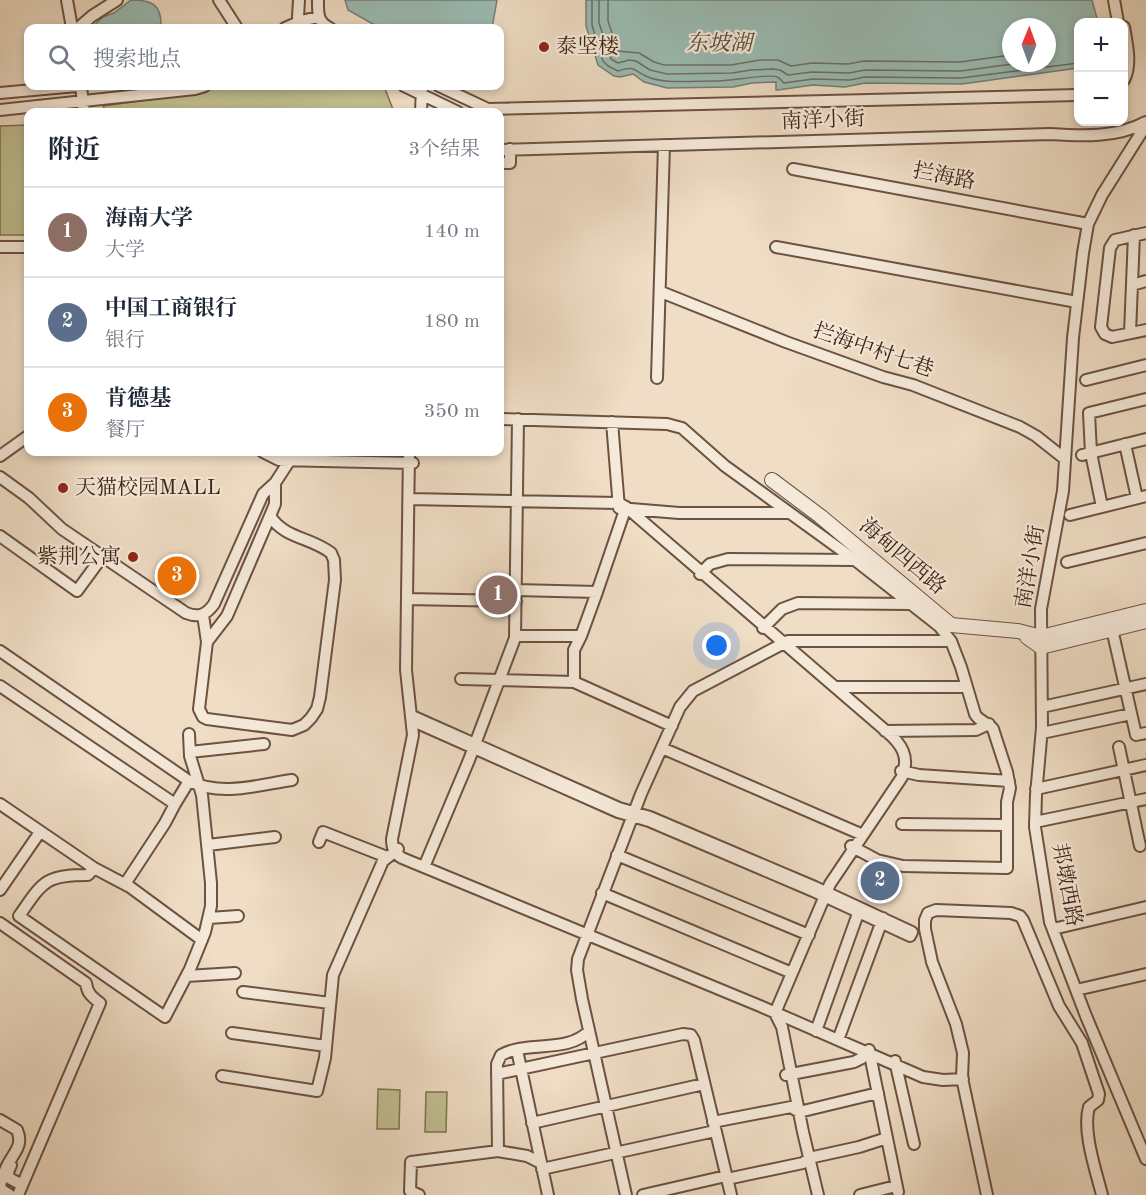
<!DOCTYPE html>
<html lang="zh">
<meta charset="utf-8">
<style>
body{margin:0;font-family:"Old Standard TT","Noto Serif SC",serif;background:#f6f6f7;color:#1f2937}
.controls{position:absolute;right:18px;top:18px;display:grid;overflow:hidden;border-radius:12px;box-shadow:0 3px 9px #0003}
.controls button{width:54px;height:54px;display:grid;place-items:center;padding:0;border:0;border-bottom:2px solid #e0e1e3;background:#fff;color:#1f2937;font:30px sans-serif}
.compass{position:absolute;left:1002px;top:18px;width:54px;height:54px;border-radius:50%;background:#fff;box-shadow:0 3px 9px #0003;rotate:1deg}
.you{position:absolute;left:717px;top:646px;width:21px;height:21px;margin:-15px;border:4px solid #fff;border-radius:50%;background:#1a73e8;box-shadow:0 0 0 9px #1a73e833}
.badge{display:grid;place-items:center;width:39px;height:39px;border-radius:50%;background:#7c3aed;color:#fff;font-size:20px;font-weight:700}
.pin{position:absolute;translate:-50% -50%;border:3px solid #fff;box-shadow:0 2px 6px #0006}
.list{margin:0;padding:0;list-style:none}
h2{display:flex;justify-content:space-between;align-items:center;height:78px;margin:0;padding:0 24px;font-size:26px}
h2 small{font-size:20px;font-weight:400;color:#747a83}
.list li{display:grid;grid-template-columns:39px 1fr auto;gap:18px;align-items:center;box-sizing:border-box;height:90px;padding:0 24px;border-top:2px solid #e0e1e3}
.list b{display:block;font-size:22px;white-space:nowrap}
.list p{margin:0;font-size:20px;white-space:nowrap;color:#747a83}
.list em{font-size:20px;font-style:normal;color:#747a83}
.icon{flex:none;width:33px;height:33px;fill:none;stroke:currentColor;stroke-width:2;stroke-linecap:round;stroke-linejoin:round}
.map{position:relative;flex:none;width:1146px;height:1195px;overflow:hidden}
.search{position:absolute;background:#fff;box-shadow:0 3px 9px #0003;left:24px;top:24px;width:480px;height:66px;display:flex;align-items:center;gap:15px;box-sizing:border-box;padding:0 21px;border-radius:12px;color:#747a83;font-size:22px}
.panel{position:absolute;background:#fff;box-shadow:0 3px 9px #0003;left:24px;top:108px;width:480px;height:348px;border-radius:12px}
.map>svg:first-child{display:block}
.green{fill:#c0bf90;stroke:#807152;stroke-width:1.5}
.water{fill:#9abcb4;stroke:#767f74;stroke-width:1.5;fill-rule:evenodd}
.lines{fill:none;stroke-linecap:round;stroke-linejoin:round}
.shore{stroke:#6d7064;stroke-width:1.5}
.minor-casing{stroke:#6c5241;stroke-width:14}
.tertiary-casing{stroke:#6c5241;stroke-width:16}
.minor{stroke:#f5e9d9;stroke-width:10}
.tertiary{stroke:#f5e9d9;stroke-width:14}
.poi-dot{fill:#8f2418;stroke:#f5e9d9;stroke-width:2}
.labels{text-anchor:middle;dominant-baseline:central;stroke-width:4.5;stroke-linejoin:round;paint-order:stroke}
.poi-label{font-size:21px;fill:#402315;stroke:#f5e9d9;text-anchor:start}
.street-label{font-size:21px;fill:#402315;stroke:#f5e9d9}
.water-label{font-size:22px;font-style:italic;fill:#56493d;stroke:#f5e9d9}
</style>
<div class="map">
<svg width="1146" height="1195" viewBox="0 0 1146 1195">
<rect width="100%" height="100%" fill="#efddc5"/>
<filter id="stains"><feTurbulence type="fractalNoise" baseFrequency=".00333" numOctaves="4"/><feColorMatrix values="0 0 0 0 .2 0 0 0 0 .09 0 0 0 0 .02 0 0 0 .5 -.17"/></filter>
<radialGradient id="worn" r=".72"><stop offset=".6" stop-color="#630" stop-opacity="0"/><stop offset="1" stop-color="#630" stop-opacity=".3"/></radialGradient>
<path class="green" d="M218,86H384L394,112H106L103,106L203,92Z
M28,125V235H0V126Z
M378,1089L400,1090L399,1129H377Z
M426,1092H447L446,1132H425Z"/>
<path class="water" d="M131,0C153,0 162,5 161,28H91L103,17L114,13Z
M345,0H497L492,28H380L348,10Z
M586,0H1092L1098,22H1078V68L962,84L865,83L845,87L813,85L778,90H776V82L752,83L733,87L667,88L644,82L633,74L620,77L614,76L598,65L586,26ZM1011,27H1047V63H1011Z"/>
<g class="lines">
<path class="shore" d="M592,0V25L603,61L608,66L618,71C636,65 634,71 648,77C664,84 694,81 713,81C726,82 770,73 777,77C780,78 782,81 784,83L813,79L850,80L865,77L961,78L1078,63
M599,0V23L611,59L618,63L629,60L636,61L650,70L667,74L732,73L751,70L773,69L780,70L788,75L812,72L849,73L865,70L961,71L1019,63
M608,0V21L618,51L639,53L654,62L664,65H731L760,60H778L791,66L812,63L848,64L864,61L960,62L1011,55"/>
<defs>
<path id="minor" d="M67,0L72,28
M219,0L237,28
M299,0L298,17L305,28
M318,0C318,13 317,22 330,28
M1114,0L1118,22
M1124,27C1127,45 1132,64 1124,80
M78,28L92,16L117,0
M285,28L301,21L318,17
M81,86L84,112
M404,86L458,112
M439,86L488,109L1078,95
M0,93L77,86
M0,110L195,89L205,86
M421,112L422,86
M1146,125L1102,195L1088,224L1083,253L1073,338L1063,491L1041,609L1042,728L1036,795L1035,827L1050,922L1086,1016L1146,1159
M500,150L1050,134C1082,136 1117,138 1146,122
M500,163H510V149
M793,169L1088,224
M1146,233L1115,240L1110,248L1101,327L1105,334L1112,337L1146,330
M0,247H28
M776,247L1077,302
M1132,285L1146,281
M661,292L786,342L883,377L913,385L1020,427L1036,436L1065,459
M1130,333L1134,235
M657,378L664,145
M1086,380L1146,365
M500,419L667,424L682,428L725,466L855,560L939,626L951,641L961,667L975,714C979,722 988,722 993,729L1007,772L1010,788L1007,802V868L903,866L877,860L851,846
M612,422L619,508
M1125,444L1137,498
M263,452L279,460L413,463
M409,452L406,670L413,735L392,839C392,848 394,853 402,858L760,1006L923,1077L943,1080L963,1079
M1082,455L1146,439
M0,456L28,436
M0,477L29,498L62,529L186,613C199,618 206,615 214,604L263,494L275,483L290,460
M409,499L619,503L626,507L886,731C902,744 910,757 902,777L830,884L775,1013L782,1027L803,1132L818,1195
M1102,507L1091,453L1089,413L1146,399
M631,509L679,513H790
M1070,515L1146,496
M270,516C285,539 311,537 331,553L334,560L335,580L320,697L317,709L311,718L304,725L292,730L207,719L203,717L199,709L207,642L227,616L270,516L275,504V483
M0,536L77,591L102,557
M1067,562L1146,543
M700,574L710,564L728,559L854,560
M516,590L597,592L626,507
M597,592L581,636L574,650V682L672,726
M407,599L516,601
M203,615L207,642
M763,628L782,609L798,603L911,604
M1112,629L1136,735L1146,733
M515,636H581
M0,651L189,781C222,797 258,785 292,780
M461,679L574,682
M0,686L175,804L165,823L125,884
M835,687H966
M1042,707L1146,684
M412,716L619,808L650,817L815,887L912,932L910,936L813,891L649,821L618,812L413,721
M885,731L976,730L989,724
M1042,733L1131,714
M1119,747L1140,846
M662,748L863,835
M190,752L264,744
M901,771L919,775L1009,781
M1036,789L1146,765
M0,804L94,868L130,887L202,940
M175,804L189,781
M1035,822L1146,799
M902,824L1006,825
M319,842L323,832L387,857
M208,845L275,837
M617,855L809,935
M424,867L469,760L515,638L518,419
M94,868L88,875C44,875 43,882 19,916L165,1017L190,969L205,932L211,906V883L202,795L190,756L189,734
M0,890L40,832
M602,893L792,973
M209,918L238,916
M0,923L86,983C87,993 92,997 100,1003L18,1195
M1053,929L1146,907
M187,976L235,973
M1076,990L1146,974
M243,992L330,1003
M816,1031L860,908
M232,1033L326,1046
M838,1040L883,918
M517,1050L548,1195
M869,1050L898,1192
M895,1061L914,1144
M497,1074L683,1034L691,1035L694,1040L731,1195
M786,1075L854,1062L862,1058L869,1050
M222,1076L317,1091L325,1058L333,975L383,861L398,849
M0,1120L17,1130C24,1146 13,1153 7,1166C4,1172 2,1179 0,1185
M713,1122L791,1107L799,1112L878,1093
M532,1123L704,1084
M498,1151L527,1156L541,1163
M11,1165L8,1172L9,1178L22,1185
M542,1169L715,1131
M727,1179L803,1163L809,1158L859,1147L887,1138
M0,1186L2,1190L10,1195
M419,1195L410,1191L411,1162L498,1151L497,1064L501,1055C528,1040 567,1054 589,1031
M626,1195L582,999L577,970L578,959L641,794L680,707L693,691L788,641H951
M643,1195L726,1176
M860,1195L896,1186
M987,1195L962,1078L963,1053L956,1024L932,962L925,929V920L928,913L936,910L1011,913L1020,916L1023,920L1059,1006L1082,1043L1099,1094L1098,1100L1089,1107C1082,1131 1096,1171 1102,1195"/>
<path id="tertiary" d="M772,480L820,516L951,625L1018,631L1041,637L1146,611
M1027,637L1041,647L1146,621"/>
</defs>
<use href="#minor" class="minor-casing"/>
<use href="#tertiary" class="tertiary-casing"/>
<use href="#minor" class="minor"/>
<use href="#tertiary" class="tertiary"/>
</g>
<g class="poi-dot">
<circle cx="544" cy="47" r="6"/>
<circle cx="63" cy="488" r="6"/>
<circle cx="133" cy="557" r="6"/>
</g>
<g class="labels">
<g class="poi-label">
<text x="556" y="47">泰坚楼</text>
<text x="75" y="488">天猫校园MALL</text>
<text x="121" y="557" text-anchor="end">紫荆公寓</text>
</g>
<g class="street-label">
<text transform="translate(823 121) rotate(-2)">南洋小街</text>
<text transform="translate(944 177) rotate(11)">拦海路</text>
<text transform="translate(873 351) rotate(19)">拦海中村七巷</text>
<text transform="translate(902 557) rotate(40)">海甸四西路</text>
<text transform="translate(1031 567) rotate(-80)">南洋小街</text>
<text transform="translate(1066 885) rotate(79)">邦墩西路</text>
</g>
<g class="water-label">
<text x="719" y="44">东坡湖</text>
</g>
</g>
<rect width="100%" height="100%" filter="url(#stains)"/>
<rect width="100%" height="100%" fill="url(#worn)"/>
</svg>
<div class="controls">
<button>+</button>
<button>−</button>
</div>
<svg class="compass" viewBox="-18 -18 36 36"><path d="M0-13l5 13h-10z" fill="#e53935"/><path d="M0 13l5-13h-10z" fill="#747a83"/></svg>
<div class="you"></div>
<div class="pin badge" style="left:498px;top:595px;background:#8d6e63">1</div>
<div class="pin badge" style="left:880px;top:881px;background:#5c6f8a">2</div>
<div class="pin badge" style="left:177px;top:576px;background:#e8710a">3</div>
<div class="search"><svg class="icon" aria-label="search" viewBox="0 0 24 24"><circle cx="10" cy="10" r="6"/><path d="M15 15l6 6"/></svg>搜索地点</div>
<section class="panel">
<h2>附近<small>3个结果</small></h2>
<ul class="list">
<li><span class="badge" style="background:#8d6e63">1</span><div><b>海南大学</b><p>大学</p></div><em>140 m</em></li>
<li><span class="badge" style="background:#5c6f8a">2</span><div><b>中国工商银行</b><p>银行</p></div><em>180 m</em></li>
<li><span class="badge" style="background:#e8710a">3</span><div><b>肯德基</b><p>餐厅</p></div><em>350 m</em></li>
</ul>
</section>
</div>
